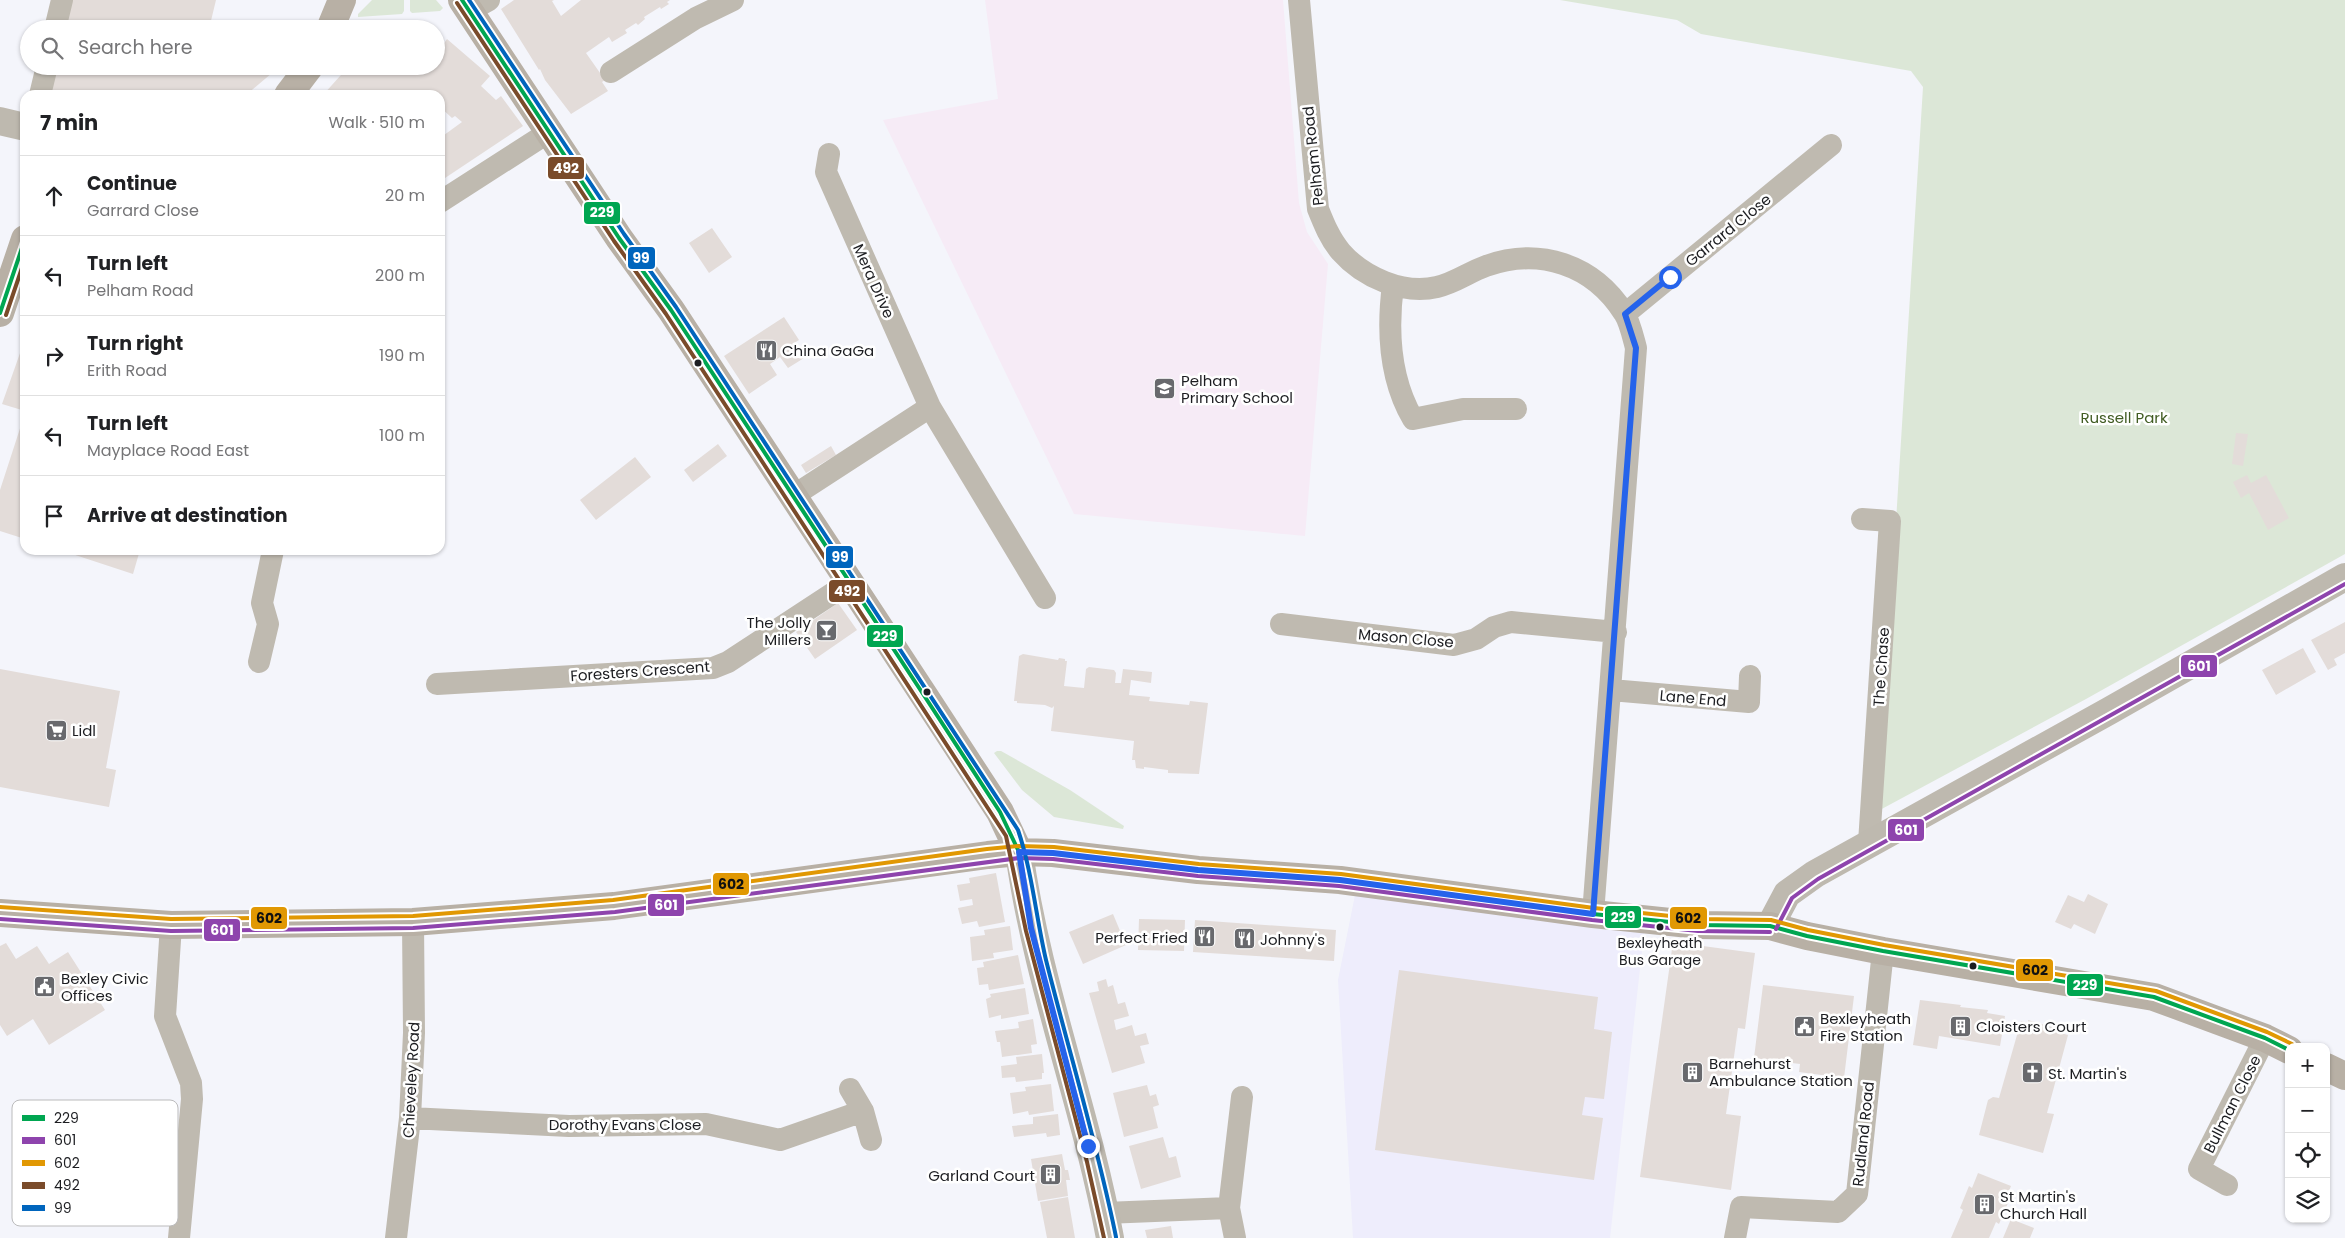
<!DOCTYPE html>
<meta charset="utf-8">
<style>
body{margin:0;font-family:Poppins,sans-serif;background:#f6f6f6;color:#202124}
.controls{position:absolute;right:15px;bottom:15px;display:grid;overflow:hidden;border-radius:10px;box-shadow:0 1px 4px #0004}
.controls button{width:45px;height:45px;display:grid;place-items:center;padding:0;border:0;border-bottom:1px solid #e0e0e0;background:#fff;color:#202124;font:25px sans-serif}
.stop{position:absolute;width:15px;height:15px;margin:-11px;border:4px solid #2563eb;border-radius:50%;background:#fff}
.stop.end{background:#2563eb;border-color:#fff;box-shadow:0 1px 5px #0008}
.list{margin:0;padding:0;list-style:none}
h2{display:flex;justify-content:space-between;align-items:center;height:65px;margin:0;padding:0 20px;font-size:21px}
h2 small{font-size:16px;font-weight:400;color:#757577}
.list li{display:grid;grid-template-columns:32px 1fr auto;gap:15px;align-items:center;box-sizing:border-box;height:80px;padding:0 20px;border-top:1px solid #e0e0e0}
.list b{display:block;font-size:19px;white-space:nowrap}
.list p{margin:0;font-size:16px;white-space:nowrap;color:#757577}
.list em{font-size:16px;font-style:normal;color:#757577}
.icon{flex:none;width:28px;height:28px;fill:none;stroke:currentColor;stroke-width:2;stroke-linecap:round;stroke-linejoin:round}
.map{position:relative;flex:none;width:2345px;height:1238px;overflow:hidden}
.search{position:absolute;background:#fff;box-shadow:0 1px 4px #0004;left:20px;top:20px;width:425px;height:55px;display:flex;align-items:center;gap:12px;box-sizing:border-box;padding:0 18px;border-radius:28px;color:#757577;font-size:19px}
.panel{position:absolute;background:#fff;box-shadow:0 1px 4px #0004;left:20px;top:90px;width:425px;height:465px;border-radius:15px}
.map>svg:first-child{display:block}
.industrial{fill:#eeedfc}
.education{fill:#f6ebf6}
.green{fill:#dce7d7}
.building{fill:#e3dcd9}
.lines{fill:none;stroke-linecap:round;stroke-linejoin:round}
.street{stroke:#bfbab0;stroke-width:22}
.secondary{stroke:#beb9af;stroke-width:28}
.primary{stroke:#b8b0a5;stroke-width:28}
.bus-1-casing{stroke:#fff;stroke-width:8}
.bus-2-casing{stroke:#fff;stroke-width:8}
.bus-3-casing{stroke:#fff;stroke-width:8}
.bus-4-casing{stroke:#fff;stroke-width:8}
.bus-5-casing{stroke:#fff;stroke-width:8}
.bus-1{stroke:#00a651;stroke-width:4}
.bus-2{stroke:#8e44ad;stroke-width:4}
.bus-3{stroke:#e19803;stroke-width:4}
.bus-4{stroke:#7a4b2a;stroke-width:4}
.bus-5{stroke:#0065bd;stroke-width:4}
.route{stroke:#2563eb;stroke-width:6}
.bus-dot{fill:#1c1d21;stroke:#fff;stroke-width:2}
.labels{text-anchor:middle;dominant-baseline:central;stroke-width:5;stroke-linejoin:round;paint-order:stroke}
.bus-label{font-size:14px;fill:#1c1d21;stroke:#fff}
.street-label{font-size:15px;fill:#1c1d21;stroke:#fff}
.poi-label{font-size:15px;fill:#1c1d21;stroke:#fff;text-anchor:start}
.park-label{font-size:15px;fill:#415c23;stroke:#fff}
.key{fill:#fff;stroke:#bbbbbc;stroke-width:1}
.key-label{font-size:14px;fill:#1c1d21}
.line-badge{stroke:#fff;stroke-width:2}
.badge-label{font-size:14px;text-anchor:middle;font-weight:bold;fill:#fff}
.pale-badge-label{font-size:14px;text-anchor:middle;font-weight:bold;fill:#111}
</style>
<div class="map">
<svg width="2345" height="1238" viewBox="0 0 2345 1238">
<rect width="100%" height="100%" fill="#f4f5fb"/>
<path class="industrial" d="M1355,895L1644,933L1610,1238H1353L1338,980Z"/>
<path class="education" d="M985,0H1283L1299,203L1307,232L1328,264L1305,536L1074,514L883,120L998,99Z"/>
<path class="green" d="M372,0H404V11L402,14L358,17V14Z
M410,0H436L443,8L440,11L412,13L410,11Z
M1560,0H2345V554L2086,699L1878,811L1923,87L1911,71L1701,34L1677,20Z
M997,751H1001L1070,790L1124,826L1123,829L1054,817L1022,790L994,753Z"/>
<path class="building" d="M54,0H216L209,29H47Z
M514,0H554L552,1L561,16L581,0H670L667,2L669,4L661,9L660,7L644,17L645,19L638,25L636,23L625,30L627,33L612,42L609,37L586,53L605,80L602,82L608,91L571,114L545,80L540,69L539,70L501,9Z
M447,39L490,76L481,86L496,100L501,96L523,126L442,180L440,178V138L462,122L455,116L452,118L440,107V95H323L349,66H436V46L440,49Z
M39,66H246L272,73L246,95H32Z
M712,228L732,257L709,273L689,243Z
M784,317L799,340L794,343L804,358L788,368L780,357L770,364L777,375L749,394L724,356Z
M25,339V411L2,404Z
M25,413V539L0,531V490Z
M2236,433L2248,434L2243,466L2232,464Z
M718,444L727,456L693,482L684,470Z
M831,446L836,455L806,473L801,465Z
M635,457L651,477L596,520L580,500Z
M2247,475L2251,483L2266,475L2289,518L2268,530L2249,493L2241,498L2233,482Z
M60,550H140L133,574Z
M838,603L857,630L815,659L796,632Z
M2345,622V653L2334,659L2337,665L2328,670L2311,640Z
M2303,648L2316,672L2276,695L2262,670Z
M1023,654L1058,660L1059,658L1065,659V661H1067L1064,686L1084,688L1086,669L1089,667L1114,670L1116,673L1115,683H1121L1123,669L1152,672L1151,683L1131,680L1129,695L1150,697L1149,701L1189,705L1190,701L1208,703L1199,774L1168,773V770L1144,767V769L1136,768L1135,760H1132L1134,741L1051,731L1054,706L1052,708L1045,705L1017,703V701H1014L1019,656Z
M0,669L120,691L106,768L116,770L109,807L0,787Z
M996,873L1005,922L979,927L977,921L962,924L958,908L973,905L972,899L960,901L957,885L970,883L969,878Z
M2088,894L2108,904L2095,934L2074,924L2071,929L2055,922L2068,895L2084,902Z
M1113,914L1126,945L1083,964L1069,932Z
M1139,919L1185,920L1184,951L1138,950Z
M1195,920L1336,930L1334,961L1193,952Z
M1010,926L1013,950L993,953L994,958L972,961L970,937L985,935L984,930Z
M1673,942L1755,953L1745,1029L1738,1028L1726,1114L1741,1116L1731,1190L1640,1177Z
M6,943L16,959L37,946L49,964L68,952L105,1010L49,1045L33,1019L7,1036L0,1025V946Z
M1018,955L1024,984L989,990L988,984L979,985L977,968L984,967L983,962Z
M1399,970L1598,997L1594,1029L1612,1032L1604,1099L1585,1097L1582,1115L1603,1118L1594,1180L1375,1150Z
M1106,979L1108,987L1113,985L1118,1004L1125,1002L1129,1016L1114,1020L1116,1030L1132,1025L1135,1036L1146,1033L1149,1044L1140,1046L1145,1063L1112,1073L1089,993L1099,991L1097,982Z
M1763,985L1854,996L1844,1078L1799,1072L1800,1064L1754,1058Z
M1025,988L1029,1014L1001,1019V1015L989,1018L986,999L991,997L990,994Z
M1920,1000L1961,1005L1960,1007L1988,1010L1987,1013L2005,1016L2000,1046L1939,1036L1937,1049L1913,1045Z
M1033,1019L1037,1044L1031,1045L1032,1053L1002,1057L1000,1042H997L995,1031L1019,1028L1018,1022Z
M2028,1020L2062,1030L2061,1033L2068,1035L2047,1113L2054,1114L2043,1153L1979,1135L1988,1100L1993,1097L1999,1098L2021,1021L2028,1023Z
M1042,1054L1044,1073H1042V1079L1016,1082L1015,1077L1002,1078L1001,1066L1017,1064L1016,1057Z
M1051,1084L1054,1111L1029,1115L1028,1111L1013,1114L1010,1093L1026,1091L1025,1087Z
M1147,1085L1150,1096L1156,1094L1159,1105L1153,1107L1158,1128L1124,1137L1113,1093Z
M1058,1114L1060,1135L1047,1137L1046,1133L1014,1137L1012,1126L1033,1124V1117Z
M1163,1137L1169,1158L1176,1156L1181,1177L1141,1189L1129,1146Z
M1062,1154L1065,1170H1068L1070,1180H1066L1068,1196L1038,1201L1031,1159Z
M1978,1173L2011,1186L2005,1201L2008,1203L1999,1224L1996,1222L1989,1238H1951L1963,1210L1960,1208L1969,1186L1972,1188Z
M1068,1197L1075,1238H1047L1040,1202Z
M2011,1219L2034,1228L2030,1238H2003Z
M1171,1226L1173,1238H1147L1145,1230Z"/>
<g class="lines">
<path class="street" d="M1299,0L1318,209C1324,224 1330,239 1341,252C1363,277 1403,295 1437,287C1455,283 1469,272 1486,266C1539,247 1593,264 1624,313C1630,322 1633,337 1636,348L1593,914
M469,11L489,0
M55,29L62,0
M611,72L696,18L733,0
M40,95L47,66
M829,154L826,172L930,407
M440,202L549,132
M1393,285C1387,331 1389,378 1413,419L1463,409H1516
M1625,314L1831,145
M793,496L930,407L1045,598
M1862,519L1890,521L1869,843
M1281,624L1454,645L1476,639L1494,627L1511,622L1616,632
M259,662L268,624L262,603L273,550
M437,684L713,668L728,662L850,582
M1611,690L1749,702L1750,676
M171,925L165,1016L191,1083L192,1099L179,1238
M863,1111L871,1140
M410,1118L569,1126L706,1124L780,1140L863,1111L850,1089
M2227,1185L2199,1169L2265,1038
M1229,1208L1235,1238
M1105,1213L1229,1208L1242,1097
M396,1238L410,1118L414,1033L413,922
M1735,1238L1741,1207L1838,1212L1857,1194L1883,951"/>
<path class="secondary" d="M0,121L25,127
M1019,852C1037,983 1086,1108 1110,1238
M1770,926L1787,894L1815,874L2109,711L2345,577"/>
<path class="primary" d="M462,0L619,238L671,310L927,700L1000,812L1019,852
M330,29L342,0
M288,95L310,66
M0,313L25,239
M0,913L171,925L413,922L614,906L988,855L1019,852L1053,853L1198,870L1340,880L1593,914L1699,925L1770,926L1807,936L1883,951L2154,997L2265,1038L2289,1050
M2326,1067L2345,1076"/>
<defs>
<path id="bus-1" d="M462,0L619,238L671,310L927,700L1000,812L1019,852
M0,313L25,239
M1019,852L1053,853L1198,870L1340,880L1593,914L1699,925L1770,926L1807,936L1883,951L2154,997L2265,1038L2289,1050"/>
<path id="bus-2" d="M0,919L171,931L413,928L615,912L1019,858L1053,859L1198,876L1339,886L1592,920L1698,931L1770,932
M1776,929L1792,898L1818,879L2345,584"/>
<path id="bus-3" d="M0,907L171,919L413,916L613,900L987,849L1019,846L1054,847L1199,864L1341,874L1594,908L1699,919L1771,920L1808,930L1884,945L2156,991L2267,1032L2292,1044"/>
<path id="bus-4" d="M457,3L614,241L666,314L1006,836L1026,931L1087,1162L1104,1238
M6,315L25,259"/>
<path id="bus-5" d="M469,0L624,234L676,307L1018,830C1032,871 1036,917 1046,960C1069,1052 1097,1143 1116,1237"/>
</defs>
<use href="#bus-1" class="bus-1-casing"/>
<use href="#bus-2" class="bus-2-casing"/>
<use href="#bus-3" class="bus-3-casing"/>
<use href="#bus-4" class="bus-4-casing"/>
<use href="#bus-5" class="bus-5-casing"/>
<use href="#bus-1" class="bus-1"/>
<use href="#bus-2" class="bus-2"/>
<use href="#bus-3" class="bus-3"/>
<use href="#bus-4" class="bus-4"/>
<use href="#bus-5" class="bus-5"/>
</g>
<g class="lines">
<path class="route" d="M1088,1146L1031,928L1019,852L1053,853L1198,870L1340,880L1593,914L1636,348L1625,314L1670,277"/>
</g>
<defs>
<symbol id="restaurant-square" viewBox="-11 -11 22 22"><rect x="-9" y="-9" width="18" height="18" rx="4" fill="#68696d" stroke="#fff"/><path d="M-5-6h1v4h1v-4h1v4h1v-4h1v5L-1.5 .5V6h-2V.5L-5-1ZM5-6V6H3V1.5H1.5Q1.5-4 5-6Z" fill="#fff"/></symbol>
<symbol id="school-square" viewBox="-11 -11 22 22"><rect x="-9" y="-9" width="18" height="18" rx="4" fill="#68696d" stroke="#fff"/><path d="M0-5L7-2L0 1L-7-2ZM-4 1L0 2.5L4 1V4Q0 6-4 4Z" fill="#fff"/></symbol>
<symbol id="bar-square" viewBox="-11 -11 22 22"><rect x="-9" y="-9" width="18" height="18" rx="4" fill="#68696d" stroke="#fff"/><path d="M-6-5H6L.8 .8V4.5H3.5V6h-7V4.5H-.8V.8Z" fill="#fff"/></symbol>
<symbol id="supermarket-square" viewBox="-11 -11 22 22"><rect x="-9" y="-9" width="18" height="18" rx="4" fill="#68696d" stroke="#fff"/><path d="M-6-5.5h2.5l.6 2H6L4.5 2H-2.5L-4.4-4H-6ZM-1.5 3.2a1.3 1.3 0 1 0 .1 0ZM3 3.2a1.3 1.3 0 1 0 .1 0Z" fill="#fff"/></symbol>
<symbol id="civic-square" viewBox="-11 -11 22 22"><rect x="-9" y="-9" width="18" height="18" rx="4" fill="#68696d" stroke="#fff"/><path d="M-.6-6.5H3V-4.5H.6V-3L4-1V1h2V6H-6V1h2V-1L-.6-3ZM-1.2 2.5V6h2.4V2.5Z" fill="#fff"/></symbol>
<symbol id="building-square" viewBox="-11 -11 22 22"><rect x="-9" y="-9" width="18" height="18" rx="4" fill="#68696d" stroke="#fff"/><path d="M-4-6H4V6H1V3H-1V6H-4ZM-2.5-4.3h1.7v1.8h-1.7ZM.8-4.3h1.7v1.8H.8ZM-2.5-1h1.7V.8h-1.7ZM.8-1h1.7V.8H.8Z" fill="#fff"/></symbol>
<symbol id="church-square" viewBox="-11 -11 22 22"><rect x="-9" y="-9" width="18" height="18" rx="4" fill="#68696d" stroke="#fff"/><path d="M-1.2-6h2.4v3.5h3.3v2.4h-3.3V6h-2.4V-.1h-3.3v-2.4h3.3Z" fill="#fff"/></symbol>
</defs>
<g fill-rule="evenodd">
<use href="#restaurant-square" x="754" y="338" width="25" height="25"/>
<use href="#school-square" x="1152" y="376" width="25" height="25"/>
<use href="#bar-square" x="814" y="618" width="25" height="25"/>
<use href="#supermarket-square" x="44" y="718" width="25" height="25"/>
<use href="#restaurant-square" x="1192" y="924" width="25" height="25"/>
<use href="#restaurant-square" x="1232" y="926" width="25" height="25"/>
<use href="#civic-square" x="32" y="974" width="25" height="25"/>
<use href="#building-square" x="1948" y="1014" width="25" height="25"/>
<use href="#civic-square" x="1792" y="1014" width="25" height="25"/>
<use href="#building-square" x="1680" y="1060" width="25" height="25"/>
<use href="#church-square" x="2020" y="1060" width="25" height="25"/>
<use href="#building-square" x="1038" y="1162" width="25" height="25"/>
<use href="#building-square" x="1972" y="1192" width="25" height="25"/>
</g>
<g class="bus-dot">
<circle cx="698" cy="363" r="4.5"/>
<circle cx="927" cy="692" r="4.5"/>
<circle cx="1660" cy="927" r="4.5"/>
<circle cx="1973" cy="966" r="4.5"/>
</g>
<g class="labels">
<g class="bus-label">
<text x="1660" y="943">Bexleyheath<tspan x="1660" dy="17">Bus Garage</tspan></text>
</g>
<g class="street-label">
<text transform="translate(1313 156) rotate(-96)">Pelham Road</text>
<text transform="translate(1728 230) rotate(-39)">Garrard Close</text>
<text transform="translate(874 281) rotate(66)">Mera Drive</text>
<text transform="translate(1406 638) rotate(5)">Mason Close</text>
<text transform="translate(1881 667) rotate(-86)">The Chase</text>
<text transform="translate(640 671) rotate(-4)">Foresters Crescent</text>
<text transform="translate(1693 698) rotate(5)">Lane End</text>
<text transform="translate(411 1080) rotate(-87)">Chieveley Road</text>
<text transform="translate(2232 1104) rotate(-63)">Bullman Close</text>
<text x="625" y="1124">Dorothy Evans Close</text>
<text transform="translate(1863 1134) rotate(-84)">Rudland Road</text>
</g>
<g class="poi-label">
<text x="782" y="350">China GaGa</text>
<text x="1181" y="380">Pelham<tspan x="1181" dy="17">Primary School</tspan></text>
<text x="811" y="622" text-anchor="end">The Jolly<tspan x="811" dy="17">Millers</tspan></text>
<text x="72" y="730">Lidl</text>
<text x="1188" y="937" text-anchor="end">Perfect Fried</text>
<text x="1260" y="939">Johnny's</text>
<text x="61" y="978">Bexley Civic<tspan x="61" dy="17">Offices</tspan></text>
<text x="1820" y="1018">Bexleyheath<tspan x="1820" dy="17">Fire Station</tspan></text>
<text x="1976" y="1026">Cloisters Court</text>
<text x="1709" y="1063">Barnehurst<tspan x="1709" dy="17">Ambulance Station</tspan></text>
<text x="2048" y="1073">St. Martin's</text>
<text x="1035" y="1175" text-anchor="end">Garland Court</text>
<text x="2000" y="1196">St Martin's<tspan x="2000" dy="17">Church Hall</tspan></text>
</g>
<g class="park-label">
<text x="2124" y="417">Russell Park</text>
</g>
</g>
<rect x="12" y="1100" width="166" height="126" rx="8" class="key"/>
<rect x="22" y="1115" width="23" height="6" fill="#00a651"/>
<rect x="22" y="1137" width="23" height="7" fill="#8e44ad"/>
<rect x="22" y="1160" width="23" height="6" fill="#e19803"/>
<rect x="22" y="1182" width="23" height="7" fill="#7a4b2a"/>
<rect x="22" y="1205" width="23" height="6" fill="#0065bd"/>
<g class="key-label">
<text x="54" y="1123">229</text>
<text x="54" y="1145">601</text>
<text x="54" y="1168">602</text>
<text x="54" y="1190">492</text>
<text x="54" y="1213">99</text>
</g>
<g class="line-badge">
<rect x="547" y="156" width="38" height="24" rx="5" fill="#7a4b2a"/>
<rect x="583" y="201" width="38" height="24" rx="5" fill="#00a651"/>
<rect x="627" y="246" width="29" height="24" rx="5" fill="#0065bd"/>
<rect x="825" y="545" width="29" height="24" rx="5" fill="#0065bd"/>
<rect x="828" y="579" width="38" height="24" rx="5" fill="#7a4b2a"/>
<rect x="866" y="624" width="38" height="24" rx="5" fill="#00a651"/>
<rect x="2180" y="654" width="38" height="24" rx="5" fill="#8e44ad"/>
<rect x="1887" y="818" width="38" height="24" rx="5" fill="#8e44ad"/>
<rect x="712" y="872" width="38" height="24" rx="5" fill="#e19803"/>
<rect x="647" y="893" width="38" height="24" rx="5" fill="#8e44ad"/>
<rect x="1604" y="905" width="38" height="24" rx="5" fill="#00a651"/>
<rect x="250" y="906" width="38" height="24" rx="5" fill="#e19803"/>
<rect x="1669" y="906" width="39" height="24" rx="5" fill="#e19803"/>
<rect x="203" y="918" width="38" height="24" rx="5" fill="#8e44ad"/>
<rect x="2015" y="958" width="39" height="24" rx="5" fill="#e19803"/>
<rect x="2066" y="973" width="38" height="24" rx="5" fill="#00a651"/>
</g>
<g class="badge-label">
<text x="566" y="173">492</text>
<text x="602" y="217">229</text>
<text x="641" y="263">99</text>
<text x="840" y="562">99</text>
<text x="847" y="596">492</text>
<text x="885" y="641">229</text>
<text x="2199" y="671">601</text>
<text x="1906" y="835">601</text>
<text x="666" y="910">601</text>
<text x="1623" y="922">229</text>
<text x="222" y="935">601</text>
<text x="2085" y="990">229</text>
</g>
<g class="pale-badge-label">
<text x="731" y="889">602</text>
<text x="269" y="923">602</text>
<text x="1688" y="923">602</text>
<text x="2035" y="975">602</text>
</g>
</svg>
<div class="controls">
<button>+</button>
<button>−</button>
<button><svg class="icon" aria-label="locate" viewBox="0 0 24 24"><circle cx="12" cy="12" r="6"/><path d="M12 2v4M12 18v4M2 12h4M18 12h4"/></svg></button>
<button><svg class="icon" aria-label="layers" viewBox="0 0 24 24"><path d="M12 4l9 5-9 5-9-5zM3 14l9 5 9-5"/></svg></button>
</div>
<div class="stop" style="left:1670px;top:277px"></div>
<div class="stop end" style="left:1088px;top:1146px"></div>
<div class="search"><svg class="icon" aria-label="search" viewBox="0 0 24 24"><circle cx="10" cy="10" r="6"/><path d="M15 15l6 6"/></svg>Search here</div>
<section class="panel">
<h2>7 min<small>Walk · 510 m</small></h2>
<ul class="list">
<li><svg class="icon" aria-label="ahead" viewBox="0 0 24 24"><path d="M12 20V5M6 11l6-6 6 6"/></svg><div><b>Continue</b><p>Garrard Close</p></div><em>20 m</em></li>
<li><svg class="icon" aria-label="left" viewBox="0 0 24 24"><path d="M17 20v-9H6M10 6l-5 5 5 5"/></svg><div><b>Turn left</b><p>Pelham Road</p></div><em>200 m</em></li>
<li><svg class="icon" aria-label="right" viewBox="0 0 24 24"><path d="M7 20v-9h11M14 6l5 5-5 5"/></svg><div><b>Turn right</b><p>Erith Road</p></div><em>190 m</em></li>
<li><svg class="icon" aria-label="left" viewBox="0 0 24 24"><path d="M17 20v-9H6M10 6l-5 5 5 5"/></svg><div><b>Turn left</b><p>Mayplace Road East</p></div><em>100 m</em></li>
<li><svg class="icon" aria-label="arrive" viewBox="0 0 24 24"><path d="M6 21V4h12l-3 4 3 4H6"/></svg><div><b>Arrive at destination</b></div></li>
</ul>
</section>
</div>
